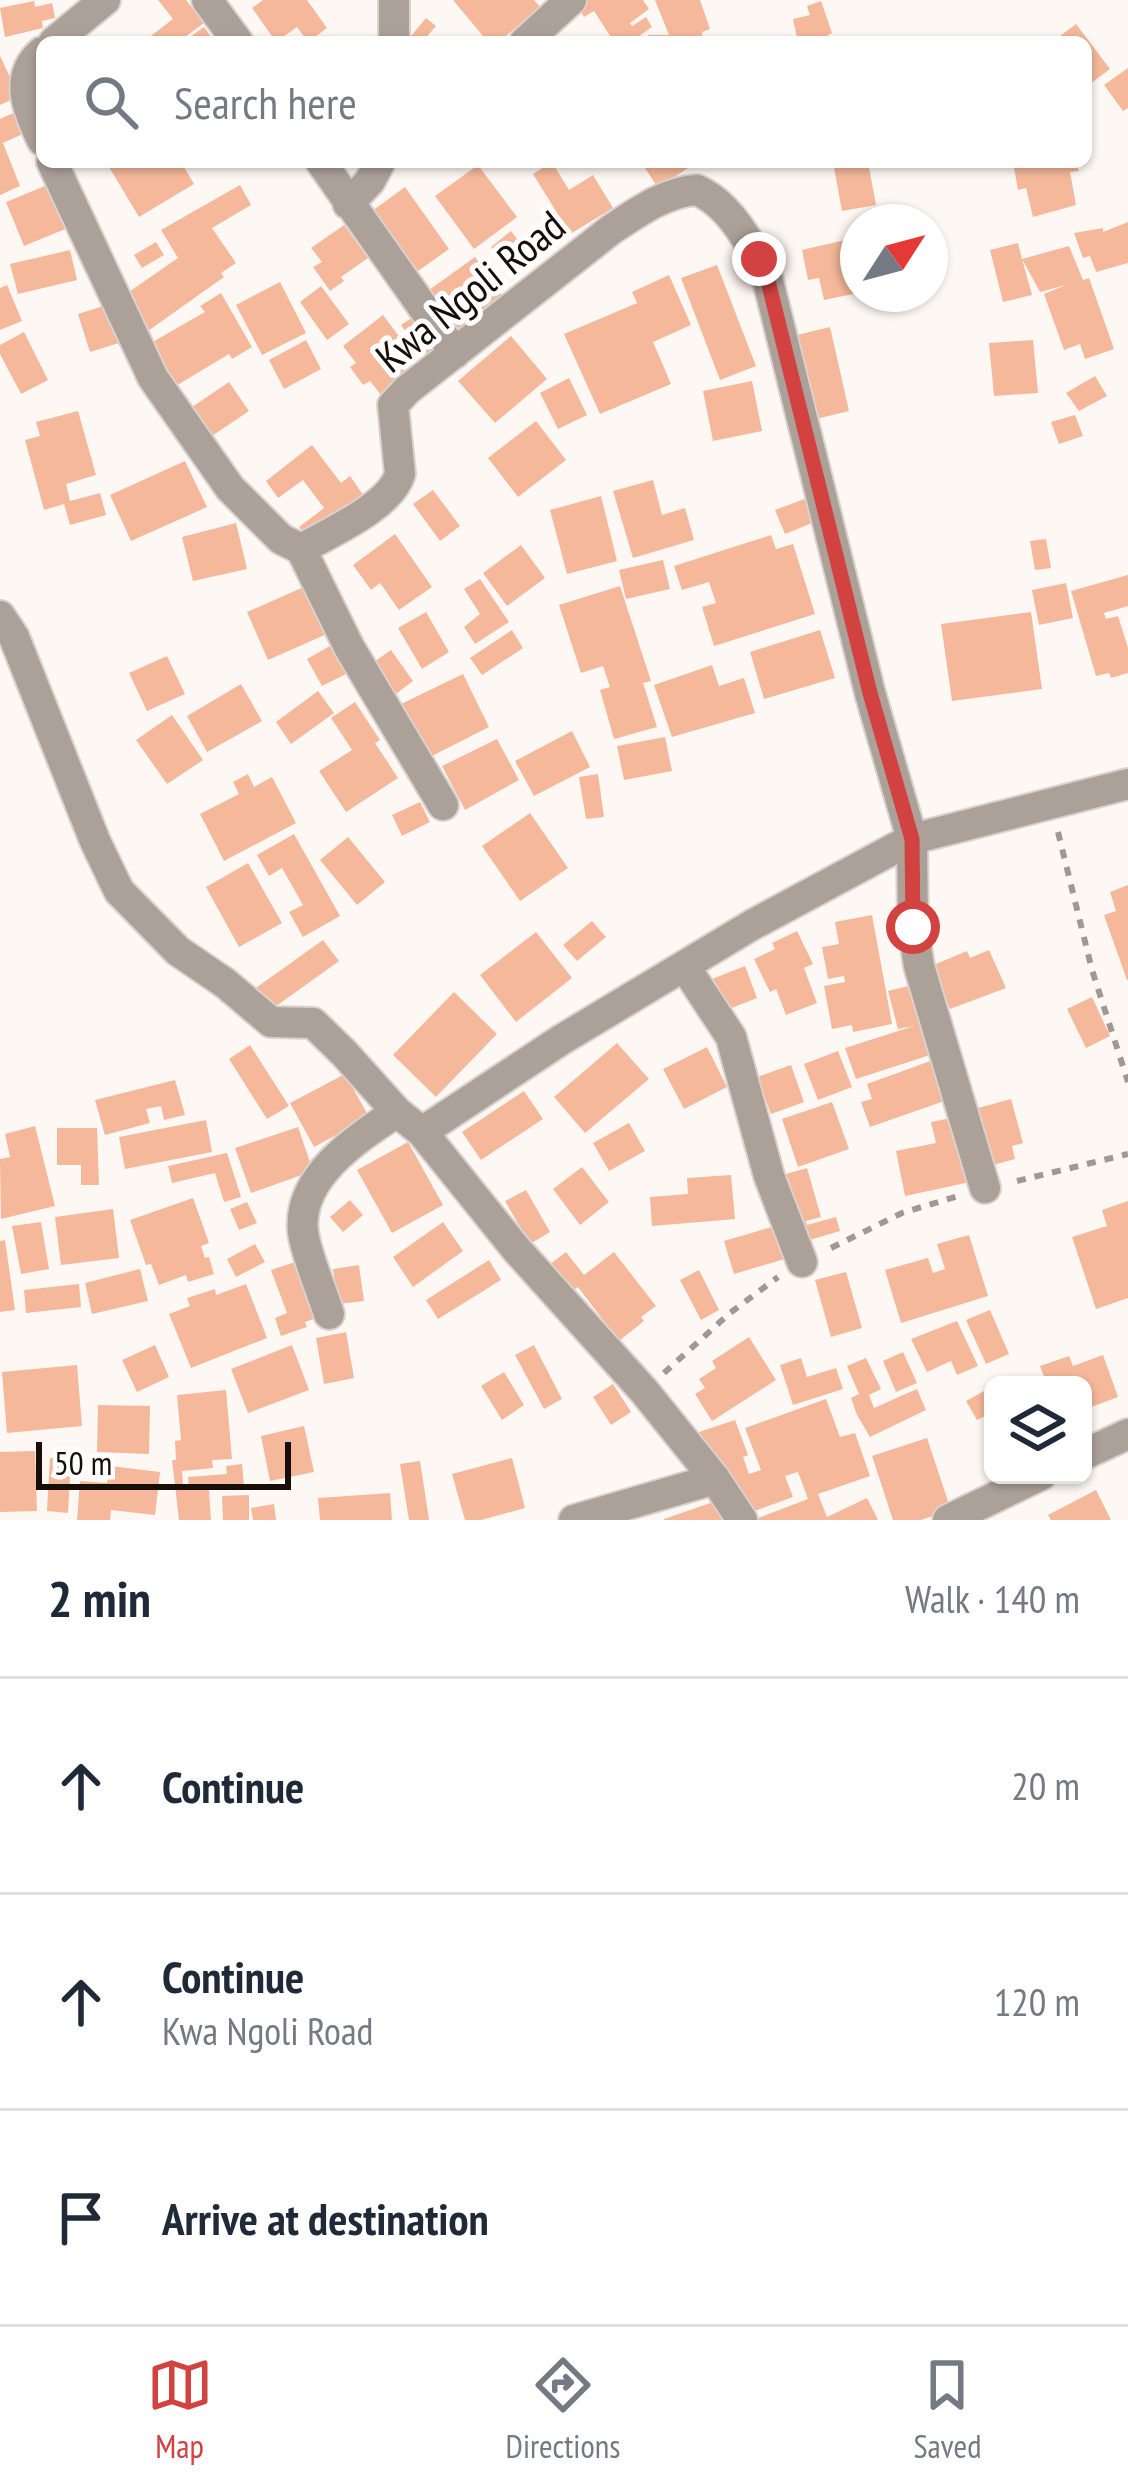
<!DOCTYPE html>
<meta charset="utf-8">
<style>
body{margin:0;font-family:"PT Sans Narrow",sans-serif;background:#f2f2f3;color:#1f2937}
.controls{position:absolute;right:36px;bottom:36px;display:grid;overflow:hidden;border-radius:18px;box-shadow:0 3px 9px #0004}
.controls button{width:108px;height:108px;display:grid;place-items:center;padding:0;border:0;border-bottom:3px solid #e0e1e3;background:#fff;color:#1f2937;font:60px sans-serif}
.compass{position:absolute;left:840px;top:204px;width:108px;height:108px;border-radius:50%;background:#fff;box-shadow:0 3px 9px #0004;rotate:54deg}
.scale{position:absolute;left:36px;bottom:30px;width:255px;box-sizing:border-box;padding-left:12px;border:6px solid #170d09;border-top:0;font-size:33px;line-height:42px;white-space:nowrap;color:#170d09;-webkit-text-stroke:9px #fff;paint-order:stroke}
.stop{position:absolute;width:36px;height:36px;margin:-27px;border:9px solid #d14240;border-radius:50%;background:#fff}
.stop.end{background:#d14240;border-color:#fff;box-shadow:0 3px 12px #0008}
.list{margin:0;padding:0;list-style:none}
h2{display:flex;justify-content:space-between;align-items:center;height:156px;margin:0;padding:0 48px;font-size:51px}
h2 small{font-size:39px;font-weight:400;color:#747a83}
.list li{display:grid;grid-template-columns:78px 1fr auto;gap:36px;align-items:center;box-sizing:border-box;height:216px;padding:0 48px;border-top:3px solid #e0e1e3}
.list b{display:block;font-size:45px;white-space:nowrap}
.list p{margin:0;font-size:39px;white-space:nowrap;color:#747a83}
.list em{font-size:39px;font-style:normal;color:#747a83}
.icon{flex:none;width:66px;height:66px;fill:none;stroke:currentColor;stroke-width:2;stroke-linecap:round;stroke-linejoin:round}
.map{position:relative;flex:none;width:1128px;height:1520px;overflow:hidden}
.search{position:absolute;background:#fff;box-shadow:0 3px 9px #0004;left:36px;right:36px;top:36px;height:132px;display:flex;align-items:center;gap:30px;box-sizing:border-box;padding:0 42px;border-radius:18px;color:#747a83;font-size:45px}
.sheet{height:804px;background:#fff}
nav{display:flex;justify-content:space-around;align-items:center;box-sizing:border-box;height:168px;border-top:3px solid #e0e1e3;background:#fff;font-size:33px;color:#747a83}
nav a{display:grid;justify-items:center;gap:6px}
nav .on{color:#d14240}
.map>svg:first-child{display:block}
.building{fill:#f5b89a}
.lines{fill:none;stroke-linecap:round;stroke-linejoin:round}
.street-casing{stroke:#d9d2cf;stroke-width:34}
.path{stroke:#a09895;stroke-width:6;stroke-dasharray:9 9;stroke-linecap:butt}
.street{stroke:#aca199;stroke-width:30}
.route{stroke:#d14240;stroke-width:15}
.labels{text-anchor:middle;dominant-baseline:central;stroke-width:10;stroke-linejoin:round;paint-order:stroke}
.street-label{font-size:42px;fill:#170d09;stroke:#fff}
</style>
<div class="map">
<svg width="1128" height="1520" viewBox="0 0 1128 1520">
<rect width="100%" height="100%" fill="#fef8f5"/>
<path class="building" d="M158,0H186L204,23L185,37L187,39L204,27L215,42H143L173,19Z
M263,0H307L327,28L308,42L297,27L276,42L252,8Z
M453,0H534L540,7L499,42H488Z
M574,0H643L649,9L630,23L632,26L646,17L652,27L639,36L640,38L635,42H614L594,11L584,17Z
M655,0H700L710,29L702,32V42H648V35H669Z
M34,1L35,7L52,3L55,18L42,21L43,28L5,37L0,8Z
M821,1L832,33L816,42H798L793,19L810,15L807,6Z
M426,18L436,26L422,42H406Z
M1076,24L1110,69L1086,87V42H1052Z
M0,56L19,96L0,105Z
M1128,68V108L1123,111L1104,85Z
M20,110L29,131L3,143L20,186L0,195V119Z
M106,162H181L194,184L139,217Z
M552,162L569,190L593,175L613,208L570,234L533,174Z
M641,162H684L688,168L658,188Z
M833,162H868L876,205L842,211Z
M1013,162H1075L1079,171L1070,172L1076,205L1033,217L1026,188L1018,190Z
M478,165L517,217L474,249L435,196Z
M57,181L75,225L24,246L6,202Z
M240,185L251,205L212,228L236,263L221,273L224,277L148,331L123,296L178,258L161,230Z
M405,187L449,249L411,276L368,214Z
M1128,222V263L1096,272L1090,256L1083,258L1074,233L1103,228V232Z
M344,225L368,258L341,277L344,281L330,291L313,267L322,262L311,248Z
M511,231L523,247L503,262L491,247Z
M858,237V293L824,300L819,278L808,280L802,250Z
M156,242L164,255L142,268L134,255Z
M1018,243L1022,259L1069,246L1083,280L1089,278L1114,349L1085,359L1080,344L1064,350L1044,294L1066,285L1040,292L1022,259L1032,295L1003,302L990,250Z
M70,250L77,280L18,294L10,264Z
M475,257L507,302L453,339L422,295Z
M717,265L756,366L720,380L681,278Z
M669,275L691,325L653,342L671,384L600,414L564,334L637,303L632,292Z
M280,282L306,333L262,355L236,305Z
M7,285L22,321L0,330V288Z
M321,286L349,324L327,340L300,302Z
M221,293L252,347L232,359L229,354L174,387L149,344L205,312L200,306Z
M110,304L122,342L90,352L78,314Z
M419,313L447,353L429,365L401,325Z
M383,315L420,364L381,395L370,381L363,385L350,367L356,363L343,346Z
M830,327L849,411L816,419L797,335Z
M24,332L48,380L21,394L0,354V345Z
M511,336L547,379L495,423L458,381Z
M306,340L321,369L284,389L269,360Z
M1033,340L1038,393L994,396L989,343Z
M1095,376L1107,396L1079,411L1066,393Z
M569,378L587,415L558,429L540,393Z
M752,381L762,431L713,441L703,391Z
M229,382L249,411L212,436L192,407Z
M78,411L96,475L66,484L70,501L100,493L106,515L70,525L64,504L44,510L25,440L40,436L36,422Z
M1075,415L1083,436L1059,444L1051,422Z
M536,421L566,460L518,497L488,458Z
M312,445L341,483L350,476L368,502L310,541L299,527L324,508L303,480L278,498L266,481Z
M185,461L207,507L131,541L110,495Z
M653,480L662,515L685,508L694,540L633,558L613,491Z
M433,490L460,526L440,541L413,504Z
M601,496L617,561L567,574L550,510Z
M807,498L817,521L785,534L775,510Z
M236,523L247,569L193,581L182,537Z
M395,534L432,587L399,610L380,583L371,590L353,565Z
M771,535L776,549L793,544L815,614L714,646L702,607L716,603L709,582L682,590L674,566Z
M1046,539L1051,568L1035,570L1030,541Z
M521,545L545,578L507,606L483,573Z
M663,560L670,589L626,599L619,570Z
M1128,575V606L1104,613L1106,619L1118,616L1128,648V673L1111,678L1109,673L1096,676L1071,591Z
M480,579L509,622L475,644L464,627L480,614L464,589Z
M1066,583L1073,618L1039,625L1032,590Z
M306,586L327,634L268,660L247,612Z
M620,586L651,681L643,683L657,727L614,739L600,690L610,687L603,666L581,673L559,605Z
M426,612L449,652L422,669L398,628Z
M1031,612L1042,689L952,701L941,624Z
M512,630L523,648L482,675L470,658Z
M820,630L835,678L764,699L750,652Z
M337,642L352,671L322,686L307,659Z
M391,650L413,681L393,696L371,664Z
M167,656L185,694L147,711L129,673Z
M712,665L719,686L744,678L755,713L672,737L654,685Z
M463,674L489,727L424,760L397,706Z
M241,684L262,721L207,752L187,716Z
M318,691L334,713L291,744L276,722Z
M355,702L380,740L375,743L398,778L346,812L319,771L352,750L331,718Z
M172,715L203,760L167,784L136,740Z
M572,731L590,767L534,796L515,761Z
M665,737L672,771L624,780L617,746Z
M497,739L519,780L465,810L442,766Z
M248,774L254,787L272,777L296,823L224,861L200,814L239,794L233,782Z
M598,774L604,817L586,819L579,777Z
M420,802L430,822L402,836L392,815Z
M530,813L568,868L520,901L482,846Z
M294,834L340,916L303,937L289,912L303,905L282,868L269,876L257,855Z
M348,837L385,882L357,905L320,860Z
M248,863L282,923L239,947L206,887Z
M1128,885V980H1127L1104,915L1116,911L1110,892Z
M872,915L892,1024L853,1032L852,1025L832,1029L824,986L845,982L844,976L828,979L822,947L839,944L835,922Z
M592,921L606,937L577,961L563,945Z
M797,931L813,964L804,968L817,1003L786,1015L776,989L770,992L754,959L775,949L772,943Z
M536,932L572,978L516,1022L480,975Z
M323,940L339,961L268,1012L253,990Z
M989,950L1006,988L950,1009L931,966L967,951L970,958Z
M745,966L757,998L724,1011L712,979Z
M916,984L926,1022L920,1024L930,1055L856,1079L845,1048L914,1026L898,1029L888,991Z
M454,992L497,1034L436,1097L393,1055Z
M1092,997L1110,1036L1086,1048L1067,1009Z
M617,1043L649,1079L585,1133L554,1097Z
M250,1045L289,1106L267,1119L229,1059Z
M707,1047L727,1087L684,1109L663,1069Z
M838,1051L852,1087L818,1100L804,1064Z
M936,1059L950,1099L870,1127L861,1102L872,1099L867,1084Z
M791,1065L804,1102L771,1114L757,1077Z
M345,1074L369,1117L314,1147L290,1103Z
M175,1080L185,1115L164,1120L161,1106L146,1109L150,1123L105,1135L95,1100Z
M524,1091L543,1119L481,1160L462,1132Z
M1011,1099L1023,1143L1012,1146L1015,1159L982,1168L967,1111Z
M832,1102L849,1149L798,1167L782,1119Z
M961,1116L975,1181L905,1196L896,1151L936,1143L931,1122Z
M206,1120L212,1152L125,1169L119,1137Z
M629,1123L645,1151L609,1171L593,1143Z
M35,1126L55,1206L1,1219L0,1159L10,1157L5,1134Z
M298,1127L313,1171L251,1193L235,1148Z
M57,1128H97L99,1185H81V1165H57Z
M408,1142L443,1205L392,1233L357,1170Z
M227,1153L241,1197L224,1202L215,1173L172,1183L168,1166Z
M582,1167L609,1202L580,1225L553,1189Z
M807,1168L821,1217L806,1221L807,1225L836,1217L840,1231L799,1243L779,1176Z
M731,1175L735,1219L652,1226L650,1197L688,1194L687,1178Z
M526,1190L550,1232L530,1244L505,1201Z
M193,1198L209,1243L201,1246L205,1258L209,1257L214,1274L188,1282L186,1275L159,1285L151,1264L146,1265L130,1220Z
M350,1200L363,1215L343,1232L330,1217Z
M1128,1201V1298L1096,1309L1072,1237L1107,1226L1102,1210Z
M247,1202L257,1223L239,1230L230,1209Z
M113,1209L119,1258L61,1265L55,1217Z
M41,1222L49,1269L21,1274L12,1226Z
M443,1222L463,1251L413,1287L393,1257Z
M778,1225L788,1258L734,1274L724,1241Z
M969,1235L988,1296L901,1323L885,1270L928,1258L933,1273L945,1269L937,1244Z
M5,1240L15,1310L0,1312V1241Z
M255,1244L265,1262L236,1277L227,1259Z
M566,1252L584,1275L614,1252L656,1306L641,1317L644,1321L619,1341L578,1287L572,1291L550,1264Z
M489,1260L501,1280L438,1319L426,1300Z
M298,1261L319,1317L305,1322L307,1327L281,1336L275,1318L287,1313L271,1270Z
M359,1265L364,1301L338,1304L333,1269Z
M140,1269L148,1301L92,1314L85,1283Z
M699,1270L719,1310L701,1320L680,1280Z
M846,1272L862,1328L831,1337L815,1280Z
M79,1284L81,1307L26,1313L24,1290Z
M246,1284L267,1338L191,1368L169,1314L190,1306L187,1298L215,1289L216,1295Z
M990,1310L1009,1354L986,1364L966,1320Z
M957,1321L978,1366L957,1375L951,1361L927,1372L911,1339Z
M346,1332L354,1378L324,1384L316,1338Z
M749,1337L776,1380L712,1421L695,1394L705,1388L699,1379L716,1368L712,1361Z
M155,1345L169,1377L137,1392L122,1360Z
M292,1345L309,1390L248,1413L231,1369Z
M534,1345L562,1399L544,1409L515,1355Z
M903,1352L917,1383L896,1392L883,1361Z
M1103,1355L1118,1397L1083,1410V1385H1047L1040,1366L1069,1356L1073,1366Z
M801,1358L807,1377L836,1368L843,1389L793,1405L780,1365Z
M866,1358L881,1389L869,1395L874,1408L917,1389L926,1410L870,1437L857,1415L851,1398L859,1394L847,1366Z
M77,1365L82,1426L7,1433L2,1372Z
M504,1372L524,1405L502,1420L481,1386Z
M613,1384L631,1412L611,1425L593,1397Z
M993,1386V1412L977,1420L966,1401Z
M226,1390L232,1459L212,1460L213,1468L182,1471L183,1487H189L188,1477L227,1474L226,1466L242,1464L244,1487L209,1490L211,1520H179L172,1460H176L175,1441L181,1440L177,1395Z
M826,1399L840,1437L855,1433L870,1476L818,1494L827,1517L867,1498L878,1520H753L808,1499L798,1472L785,1476L793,1497L749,1513L742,1492L730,1496L712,1469L699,1432L735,1420L748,1455L743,1457L749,1474L761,1470L745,1428Z
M98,1405L150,1406L149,1454L97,1452Z
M304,1426L314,1472L270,1481L261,1436Z
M927,1438L951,1510L921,1520H893L872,1456Z
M35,1451L37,1511L0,1512V1452Z
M50,1458L71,1459L68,1513L47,1511Z
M512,1458L525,1508L481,1520H465L452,1474Z
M420,1461L429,1520H409L400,1464Z
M110,1466L160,1472L155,1515L111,1510L110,1520H77L80,1481L107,1483Z
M1096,1490L1111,1520H1051L1048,1515Z
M390,1493L392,1520H320L318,1498Z
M249,1495V1520H223L222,1496Z
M719,1500L727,1520H664V1519Z
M274,1504L276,1520H253L251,1508Z"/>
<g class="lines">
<defs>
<path id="street" d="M207,0L238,42
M394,0V42
M54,42L105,0
M525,42L571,0
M42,52C13,77 28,111 42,140
M52,162L153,378L230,488L281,539L301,549C329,533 391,506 400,474L393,405L407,390L612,229C638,212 665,192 697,190C731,205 754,248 768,281L870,693L912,839L913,927L919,966L985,1188
M321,162L455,353
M348,204L370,181L380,162
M301,549L349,647L443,805
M0,616L14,637L95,841L119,891L178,951L225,983L271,1022L313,1023L344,1053L397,1112L422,1132L517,1250L644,1391L715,1479L742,1520
M685,967L731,1037L769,1176L802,1262
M422,1132L561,1040L752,925L912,839L1128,784
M329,1314C322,1291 306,1255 303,1232C297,1177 356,1139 397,1112
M1083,1455L1128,1434
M574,1520L715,1479
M948,1520L1041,1475"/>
</defs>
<use href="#street" class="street-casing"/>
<path class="path" d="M1058,832L1092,970L1128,1082
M1017,1181L1128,1154
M831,1248L902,1213L958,1196
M664,1373L730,1313L778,1277"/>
<use href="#street" class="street"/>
</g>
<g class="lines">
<path class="route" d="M759,259L768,281L870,693L912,839L913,927"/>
</g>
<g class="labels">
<g class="street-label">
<text transform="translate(470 291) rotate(-39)">Kwa Ngoli Road</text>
</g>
</g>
</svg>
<div class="controls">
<button><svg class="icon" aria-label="layers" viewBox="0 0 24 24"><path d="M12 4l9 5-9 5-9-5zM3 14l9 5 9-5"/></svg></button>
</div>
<svg class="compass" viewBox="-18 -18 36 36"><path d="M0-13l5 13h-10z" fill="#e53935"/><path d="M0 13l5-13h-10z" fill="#747a83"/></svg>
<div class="scale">50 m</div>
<div class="stop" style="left:913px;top:927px"></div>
<div class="stop end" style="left:759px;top:259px"></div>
<div class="search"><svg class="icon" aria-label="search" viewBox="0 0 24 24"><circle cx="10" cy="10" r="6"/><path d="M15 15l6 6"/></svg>Search here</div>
</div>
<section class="sheet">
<h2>2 min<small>Walk · 140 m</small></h2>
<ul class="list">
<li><svg class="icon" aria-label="ahead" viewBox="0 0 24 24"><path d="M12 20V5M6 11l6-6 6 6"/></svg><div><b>Continue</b></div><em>20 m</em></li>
<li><svg class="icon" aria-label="ahead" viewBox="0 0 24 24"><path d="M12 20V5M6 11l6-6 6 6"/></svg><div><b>Continue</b><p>Kwa Ngoli Road</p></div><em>120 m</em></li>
<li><svg class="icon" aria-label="arrive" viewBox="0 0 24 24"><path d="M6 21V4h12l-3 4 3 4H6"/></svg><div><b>Arrive at destination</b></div></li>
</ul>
</section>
<nav>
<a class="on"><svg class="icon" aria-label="map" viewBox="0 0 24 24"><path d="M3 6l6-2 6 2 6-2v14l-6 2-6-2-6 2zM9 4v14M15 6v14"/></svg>Map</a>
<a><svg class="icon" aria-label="directions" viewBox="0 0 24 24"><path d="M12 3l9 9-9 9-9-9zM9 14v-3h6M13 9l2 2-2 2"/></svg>Directions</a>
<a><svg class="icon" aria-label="saved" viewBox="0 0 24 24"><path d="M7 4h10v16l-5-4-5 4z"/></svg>Saved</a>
</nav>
